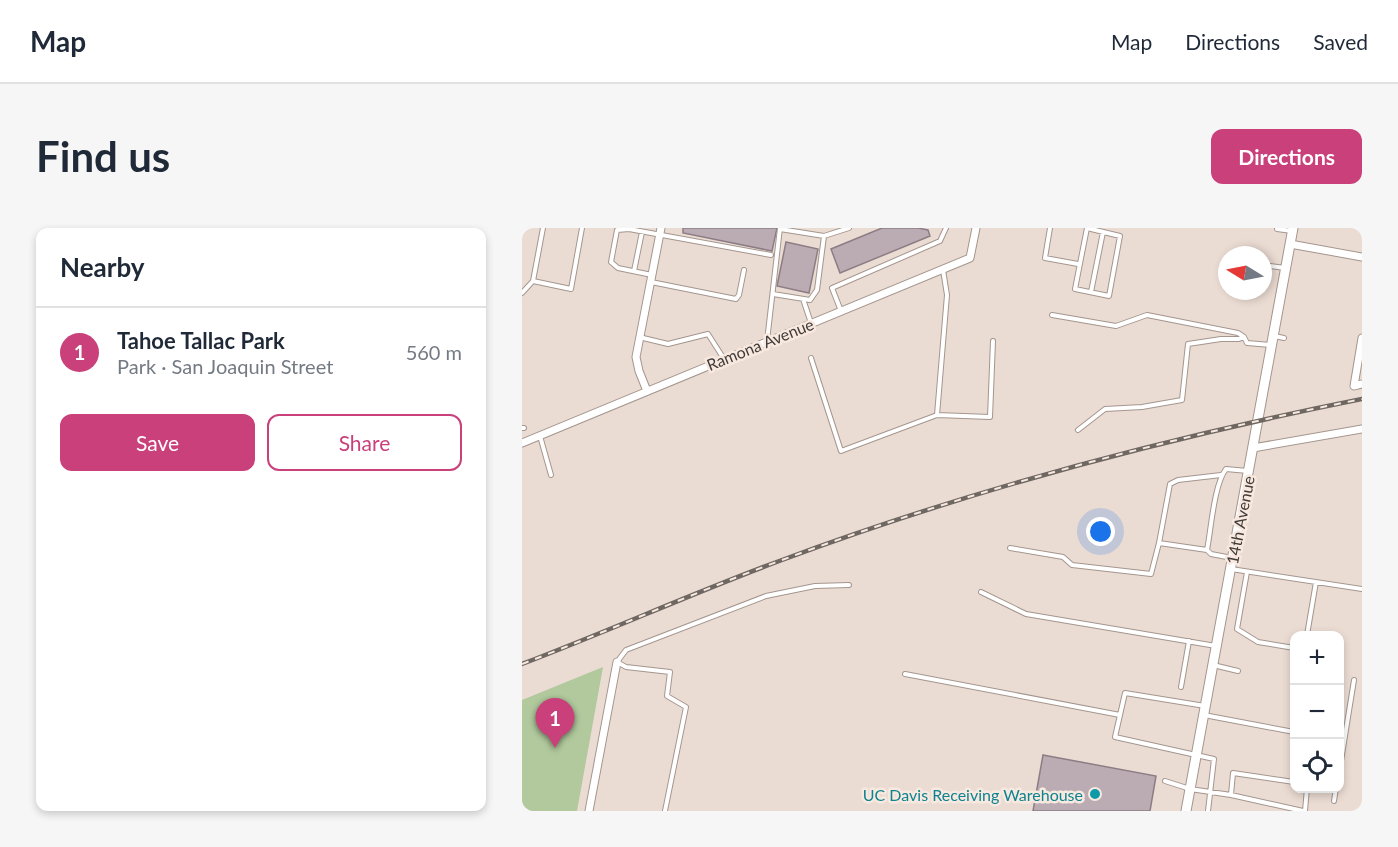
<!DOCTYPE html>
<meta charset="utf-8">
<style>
body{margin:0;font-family:Lato,sans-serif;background:#f6f6f7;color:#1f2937}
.controls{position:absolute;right:18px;bottom:18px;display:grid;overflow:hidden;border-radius:12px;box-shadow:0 3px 9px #0003}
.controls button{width:54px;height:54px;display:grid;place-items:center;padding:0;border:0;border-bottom:2px solid #e0e1e3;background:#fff;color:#1f2937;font:30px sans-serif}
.compass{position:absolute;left:696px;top:18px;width:54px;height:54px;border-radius:50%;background:#fff;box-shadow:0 3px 9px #0003;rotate:280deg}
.you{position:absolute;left:579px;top:304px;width:21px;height:21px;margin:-15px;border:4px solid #fff;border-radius:50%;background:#1a73e8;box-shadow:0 0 0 9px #1a73e833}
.badge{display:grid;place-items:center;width:39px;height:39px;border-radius:50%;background:#c9407b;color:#fff;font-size:20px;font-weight:700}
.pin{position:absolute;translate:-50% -50px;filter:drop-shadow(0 2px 3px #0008)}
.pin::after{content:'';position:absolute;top:32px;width:21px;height:18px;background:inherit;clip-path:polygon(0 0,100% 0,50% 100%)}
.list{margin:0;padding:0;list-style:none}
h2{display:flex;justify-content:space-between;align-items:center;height:78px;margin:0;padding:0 24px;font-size:26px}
h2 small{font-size:20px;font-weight:400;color:#747a83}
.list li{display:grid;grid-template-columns:39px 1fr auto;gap:18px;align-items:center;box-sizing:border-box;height:90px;padding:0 24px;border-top:2px solid #e0e1e3}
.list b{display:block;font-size:22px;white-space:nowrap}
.list p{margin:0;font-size:20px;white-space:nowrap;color:#747a83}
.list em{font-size:20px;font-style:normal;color:#747a83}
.actions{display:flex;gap:12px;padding:18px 24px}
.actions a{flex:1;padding:14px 0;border:2px solid #c9407b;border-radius:12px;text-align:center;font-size:21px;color:#c9407b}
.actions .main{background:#c9407b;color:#fff}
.icon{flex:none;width:33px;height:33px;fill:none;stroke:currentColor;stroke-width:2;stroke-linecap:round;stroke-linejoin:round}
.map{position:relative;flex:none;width:840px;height:583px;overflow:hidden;border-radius:12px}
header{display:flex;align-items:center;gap:36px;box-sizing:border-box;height:84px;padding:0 30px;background:#fff;border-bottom:2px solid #e0e1e3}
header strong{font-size:28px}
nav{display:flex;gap:33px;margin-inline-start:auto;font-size:21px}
.intro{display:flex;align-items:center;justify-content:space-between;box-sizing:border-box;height:144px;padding:0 36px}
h1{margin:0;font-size:42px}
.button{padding:15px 27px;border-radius:12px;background:#c9407b;color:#fff;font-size:21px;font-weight:700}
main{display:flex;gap:36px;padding:0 36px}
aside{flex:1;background:#fff;border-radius:12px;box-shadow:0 3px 9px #0003}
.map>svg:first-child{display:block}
.green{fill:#b1c99d}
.building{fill:#bbacb4;stroke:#8c7d85;stroke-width:1.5}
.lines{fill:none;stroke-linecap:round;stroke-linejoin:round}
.service-casing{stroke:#a4968e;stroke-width:6}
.minor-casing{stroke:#a4968e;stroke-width:9}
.secondary-casing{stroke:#a4968e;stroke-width:11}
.service{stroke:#fff;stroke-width:4}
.minor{stroke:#fff;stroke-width:7}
.secondary{stroke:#fff;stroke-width:9}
.rail-casing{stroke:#6f6762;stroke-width:4.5}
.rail{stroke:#f8e9e0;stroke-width:2;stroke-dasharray:7;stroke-linecap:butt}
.culture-dot{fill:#0f9aa8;stroke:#f8e9e0;stroke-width:2}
.labels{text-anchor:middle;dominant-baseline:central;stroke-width:5;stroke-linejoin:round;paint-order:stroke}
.street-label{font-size:16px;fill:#413b38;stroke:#f8e9e0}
.culture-label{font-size:16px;fill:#0d838f;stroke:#f8e9e0;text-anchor:end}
</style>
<header>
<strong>Map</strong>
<nav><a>Map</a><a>Directions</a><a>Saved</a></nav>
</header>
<div class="intro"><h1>Find us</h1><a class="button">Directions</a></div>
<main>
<aside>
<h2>Nearby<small></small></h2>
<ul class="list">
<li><span class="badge">1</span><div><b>Tahoe Tallac Park</b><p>Park · San Joaquin Street</p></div><em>560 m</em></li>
</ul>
<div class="actions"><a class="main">Save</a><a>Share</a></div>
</aside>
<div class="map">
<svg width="840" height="583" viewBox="0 0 840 583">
<rect width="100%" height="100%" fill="#ebdcd3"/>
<path class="green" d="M81,439L55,583H0V472Z"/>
<path class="building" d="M161,0H255L250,23L161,5Z
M360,0H396L406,2L408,8L318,45L309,21Z
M264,14L296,21L287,65L255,58Z
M521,527L634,548L628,583H511Z"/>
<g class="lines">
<defs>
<path id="service" d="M21,0L11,53L49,61L60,0
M528,0L523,30L556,36
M565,0L598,8L587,68L553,61Z
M258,1L302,8L327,0
M755,1L770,3
M748,38L763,40
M421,42L425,67L415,187L468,189L471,113
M112,43L120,4
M130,47L96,40L89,34L95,2L107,1L249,27
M129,54L214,71L217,67L222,42
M569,64L581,4
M0,65L11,53
M251,66L288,72L295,62L302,8
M281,71L289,95
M319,83L310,60L418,13L424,0
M530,87L594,98L625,87L716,105L722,109L725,115L749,117
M752,108L762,110
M117,109L146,116L186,106L202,131
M245,113L258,0
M289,130L319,223L415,187
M0,200H2
M556,202L583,181L620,179L660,172L666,116L699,111H717L722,109
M18,208L29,247
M488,320L541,329L550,337L629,346L637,315
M685,322L637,315L648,256L656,252L699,247
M710,330L689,326L685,322C689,302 692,256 704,241L726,243
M709,341L840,361
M725,344L715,401L736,414L772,420
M459,364L504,386L694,418
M785,407L794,354
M691,437L716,443
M383,446L598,487L593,509L692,531L686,583
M659,459L667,413
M598,487L603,465L683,478
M682,487L772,504
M818,539L832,452
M643,553L668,561L709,567L781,583
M709,567L711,545L772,554
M812,573L814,560
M143,583L164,479L145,468L148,444L104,439L95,434L104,422L244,368L293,358L327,357
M783,583L785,560"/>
<path id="minor" d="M768,16L840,29
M840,110L832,158L840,156
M125,163L117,143L114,129L139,0
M0,215L448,30L454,0
M731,220L840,201
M67,583L95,434"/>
<path id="secondary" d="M664,583L771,0"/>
</defs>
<use href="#service" class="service-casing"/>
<use href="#minor" class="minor-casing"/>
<use href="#secondary" class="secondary-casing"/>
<use href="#service" class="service"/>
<use href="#minor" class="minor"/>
<use href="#secondary" class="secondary"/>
<defs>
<path id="rail" d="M0,436C87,403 173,364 260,332C448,262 644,210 840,171"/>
</defs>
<use href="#rail" class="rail-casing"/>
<use href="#rail" class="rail"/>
</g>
<circle class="culture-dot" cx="573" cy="566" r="6"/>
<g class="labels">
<g class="street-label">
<text transform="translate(238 116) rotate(-22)">Ramona Avenue</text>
<text transform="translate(718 292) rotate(-79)">14th Avenue</text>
</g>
<g class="culture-label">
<text x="561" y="566">UC Davis Receiving Warehouse</text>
</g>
</g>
</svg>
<div class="controls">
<button>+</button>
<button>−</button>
<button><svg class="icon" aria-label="locate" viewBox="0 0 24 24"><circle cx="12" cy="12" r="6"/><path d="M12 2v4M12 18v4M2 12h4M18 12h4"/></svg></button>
</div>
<svg class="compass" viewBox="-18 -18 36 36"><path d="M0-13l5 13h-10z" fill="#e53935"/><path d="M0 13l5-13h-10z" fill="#747a83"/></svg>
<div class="you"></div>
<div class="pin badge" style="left:33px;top:520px">1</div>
</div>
</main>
